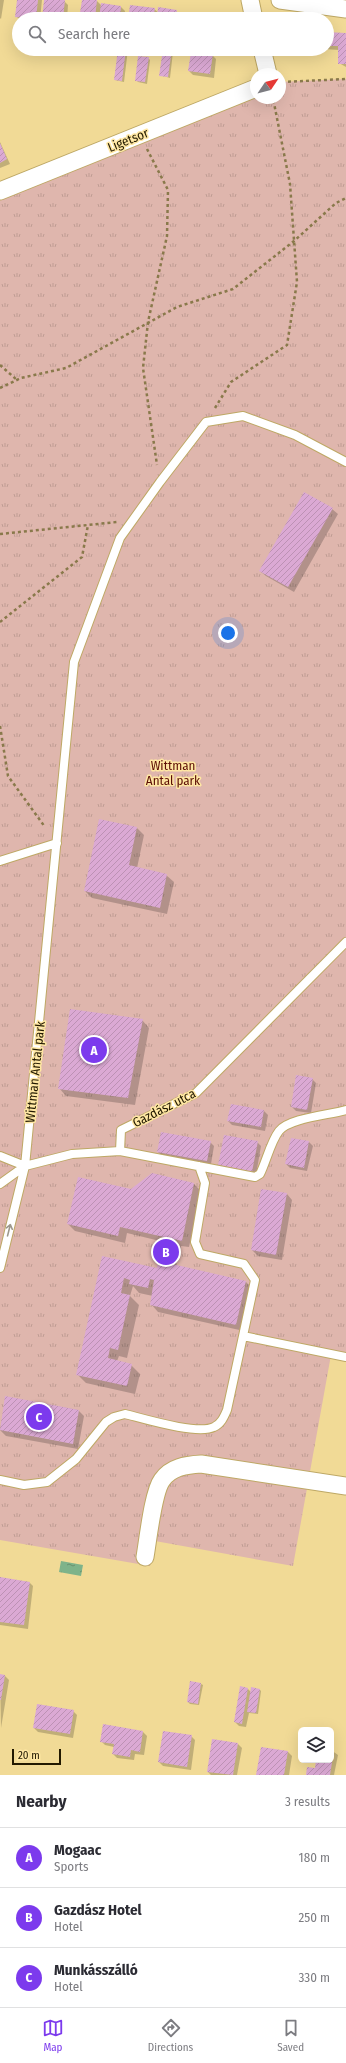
<!DOCTYPE html>
<meta charset="utf-8">
<style>
body{margin:0;font-family:"Fira Sans Condensed",sans-serif;background:#f2f2f3;color:#2b2b33}
.controls{position:absolute;right:12px;bottom:12px;display:grid;overflow:hidden;border-radius:6px;box-shadow:0 4px 16px #0002}
.controls button{width:36px;height:36px;display:grid;place-items:center;padding:0;border:0;border-bottom:1px solid #e1e1e2;background:#fff;color:#2b2b33;font:20px sans-serif}
.compass{position:absolute;left:250px;top:68px;width:36px;height:36px;border-radius:50%;background:#fff;box-shadow:0 4px 16px #0002;rotate:55deg}
.scale{position:absolute;left:12px;bottom:10px;width:49px;box-sizing:border-box;padding-left:4px;border:2px solid #221900;border-top:0;font-size:11px;line-height:14px;white-space:nowrap;color:#221900;-webkit-text-stroke:3px #ffe7a3;paint-order:stroke}
.you{position:absolute;left:228px;top:633px;width:14px;height:14px;margin:-10px;border:3px solid #fff;border-radius:50%;background:#1a73e8;box-shadow:0 0 0 6px #1a73e833}
.badge{display:grid;place-items:center;width:26px;height:26px;border-radius:50%;background:#7c3aed;color:#fff;font-size:13px;font-weight:700}
.pin{position:absolute;translate:-50% -50%;border:2px solid #fff;box-shadow:0 1px 4px #0006}
.list{margin:0;padding:0;list-style:none}
h2{display:flex;justify-content:space-between;align-items:center;height:52px;margin:0;padding:0 16px;font-size:17px}
h2 small{font-size:13px;font-weight:400;color:#7c7c81}
.list li{display:grid;grid-template-columns:26px 1fr auto;gap:12px;align-items:center;box-sizing:border-box;height:60px;padding:0 16px;border-top:1px solid #e1e1e2}
.list b{display:block;font-size:15px;white-space:nowrap}
.list p{margin:0;font-size:13px;white-space:nowrap;color:#7c7c81}
.list em{font-size:13px;font-style:normal;color:#7c7c81}
.icon{flex:none;width:22px;height:22px;fill:none;stroke:currentColor;stroke-width:2;stroke-linecap:round;stroke-linejoin:round}
.map{position:relative;flex:none;width:346px;height:1775px;overflow:hidden}
.search{position:absolute;background:#fff;box-shadow:0 4px 16px #0002;left:12px;right:12px;top:12px;height:44px;display:flex;align-items:center;gap:10px;box-sizing:border-box;padding:0 14px;border-radius:22px;color:#7c7c81;font-size:15px}
.sheet{height:232px;background:#fff}
nav{display:flex;justify-content:space-around;align-items:center;box-sizing:border-box;height:56px;border-top:1px solid #e1e1e2;background:#fff;font-size:11px;color:#7c7c81}
nav a{display:grid;justify-items:center;gap:2px}
nav .on{color:#7c3aed}
.map>svg:first-child{display:block}
.park{fill:url(#park-tufts)}
.water{fill:url(#water-ripples)}
.shadow{fill:#0003}
.building{fill:url(#building-hatch)}
.lines{fill:none;stroke-linecap:round;stroke-linejoin:round}
.lane-casing{stroke:#bea865;stroke-width:10}
.street-casing{stroke:#bea865;stroke-width:19}
.path{stroke:#89794b;stroke-width:2.5;stroke-dasharray:3 3;stroke-linecap:butt}
.lane{stroke:#fff;stroke-width:8}
.street{stroke:#fff;stroke-width:17}
.oneway{stroke:#9c988c}
.labels{text-anchor:middle;dominant-baseline:central;stroke-width:3;stroke-linejoin:round;paint-order:stroke}
.street-label{font-size:13px;fill:#221900;stroke:#ffe7a3}
.park-label{font-size:13px;fill:#5c0e05;stroke:#ffe7a3}
</style>
<div class="map">
<svg width="346" height="1775" viewBox="0 0 346 1775">
<defs>
<pattern id="park-tufts" width="24" height="20" patternUnits="userSpaceOnUse"><rect width="24" height="20" fill="#dfb6ad"/><path d="M3 7l-1-3M5 7V3M7 7l1-3M15 17l-1-3M17 17v-4M19 17l1-3" fill="none" stroke="#bf9c93"/></pattern>
<pattern id="water-ripples" width="26" height="14" patternUnits="userSpaceOnUse"><rect width="26" height="14" fill="#7eb38a"/><path d="M2 4q2-2 4 0t4 0M15 11q2-2 4 0t4 0" fill="none" stroke="#67916e"/></pattern>
<pattern id="building-hatch" width="6" height="6" patternUnits="userSpaceOnUse"><rect width="6" height="6" fill="#dba9d4"/><path d="M-1 1l2-2M0 6l6-6M5 7l2-2" fill="none" stroke="#bc91b4"/></pattern>
</defs>
<rect width="100%" height="100%" fill="#f1da96"/>
<path class="park" d="M346,79V1357L331,1355L293,1566L155,1541L150,1566L0,1540V191L256,88V98H280V82Z"/>
<path class="water" d="M61,1561L83,1565L81,1576L59,1572Z"/>
<path class="shadow" d="M0,0H4L1,19L0,18Z
M18,0H42L40,19H19L16,16Z
M45,0L64,1L68,5L67,19H43Z
M83,0L97,1L102,6V4L121,7L125,11L124,19H80Z
M154,9L159,13L176,11L180,15V19H129Z
M196,17L213,19H196Z
M327,33L346,34V67L339,63V50L324,49H327Z
M119,49H128L124,82L115,80Z
M164,49L173,52L170,78L160,75Z
M225,49H241V53L227,51Z
M212,55L216,59L214,78L193,75L189,71Z
M148,58L150,60L147,84L138,82L136,80Z
M0,142L10,164L0,168Z
M332,509L338,514L294,592L266,576L260,571Z
M137,828L144,835L137,868L166,875L174,882L167,914L92,898L85,891Z
M142,1020L149,1028L135,1105L66,1096L59,1088Z
M312,1079L316,1083L311,1113L296,1111L292,1107Z
M264,1111L268,1115L265,1131L232,1125L228,1121Z
M210,1142L214,1146L211,1164L162,1156L158,1152Z
M257,1142L261,1146L256,1175L223,1169L219,1165Z
M309,1142L313,1146L307,1171L290,1168L286,1164Z
M194,1184L201,1191L189,1247L181,1246L176,1266L246,1282L253,1289L244,1331L158,1312L151,1304L153,1296L139,1293L133,1286L130,1296L139,1305L127,1358L119,1356L117,1361L131,1365L140,1374L135,1394L86,1383L77,1374L103,1257L158,1271L164,1242L127,1233L125,1243L75,1231L68,1224L132,1190Z
M287,1194L292,1200L282,1260L258,1256L252,1250Z
M6,1397L78,1410L84,1416L78,1449L6,1436L0,1430Z
M0,1578L29,1582L33,1586L28,1629L0,1625Z
M0,1675L5,1676L9,1680L1,1728Z
M201,1684L203,1685L199,1705L190,1704L188,1702Z
M241,1688L248,1689L251,1692L260,1690L261,1691L258,1714L249,1713L246,1727L239,1726L235,1722Z
M73,1711L77,1715L73,1738L38,1732L34,1728Z
M143,1732L147,1736L144,1755L135,1754L134,1760L117,1758L113,1754L114,1747L105,1745L101,1741Z
M191,1736L195,1740L191,1770L163,1766L159,1762Z
M238,1744L242,1748L237,1775H211L208,1772Z
M331,1750L338,1755L334,1775H307L316,1769L317,1760H331Z
M288,1752L292,1756L289,1775H257Z"/>
<path class="building" d="M17,0H38L36,19L15,17Z
M44,0H65L63,19H42Z
M82,0H97L95,19H79Z
M101,3L121,6L120,19H99Z
M130,5L155,8L153,19H128Z
M158,7L177,10L175,19H157Z
M327,32L346,33V64H338V46H327Z
M118,49H126L122,81L114,80Z
M163,49H172L168,77L159,76Z
M191,52L213,54L210,74L188,71Z
M138,56L149,57L145,82L135,81Z
M0,143L7,159L0,163Z
M304,492L333,508L288,587L259,571Z
M99,819L137,827L129,865L167,874L160,908L84,891Z
M70,1009L143,1019L128,1098L58,1089Z
M296,1075L313,1078L307,1110L291,1107Z
M231,1104L264,1110L261,1127L227,1121Z
M161,1132L211,1141L207,1161L157,1152Z
M224,1135L258,1141L252,1172L218,1165Z
M291,1138L309,1141L304,1168L285,1164Z
M152,1173L194,1183L182,1241L174,1239L168,1263L246,1281L236,1325L150,1305L154,1280L150,1279L148,1288L129,1284L130,1280L124,1278L121,1293L130,1295L118,1350L110,1348L108,1358L132,1364L127,1386L76,1375L102,1256L157,1268L164,1237L120,1227L118,1236L67,1224L78,1177L131,1189Z
M261,1189L287,1193L276,1255L251,1250Z
M5,1396L79,1410L73,1444L0,1430Z
M0,1577L30,1582L24,1625L0,1622Z
M0,1674L5,1675L1,1700H0Z
M190,1681L201,1683L198,1704L187,1702Z
M240,1686L248,1688L242,1724L234,1722Z
M251,1687L260,1689L256,1713L247,1712Z
M37,1704L74,1710L70,1734L33,1728Z
M103,1724L143,1731L140,1752L131,1750L130,1757L112,1754L114,1744L100,1742Z
M163,1731L192,1735L187,1767L158,1762Z
M212,1739L238,1743L233,1775L207,1772Z
M261,1747L288,1751L284,1775H256Z
M331,1749L334,1750L330,1775H306L307,1767L315,1768L316,1760H331Z"/>
<g class="lines">
<defs>
<path id="lane" d="M0,861L57,843
M120,1151L255,1177L260,1174C266,1162 271,1141 279,1131C289,1118 329,1115 346,1110
M0,1156L25,1166
M199,1166L205,1183L195,1242L200,1254L244,1264L255,1280L243,1336
M0,1184L25,1166L72,1154L120,1151L121,1130L196,1093L346,942
M0,1268L25,1166L74,662L120,538L160,482L206,422L243,416L295,435L346,462
M0,1480L24,1485L47,1482L76,1459L106,1422L114,1417L125,1414C145,1419 197,1435 214,1427C221,1424 224,1417 227,1410L243,1336L346,1357"/>
<path id="street" d="M250,0L254,19
M280,0L346,9
M262,49L268,74
M0,191L256,88
M145,1557C148,1540 153,1492 162,1480C171,1467 186,1465 201,1464L346,1486"/>
</defs>
<use href="#lane" class="lane-casing"/>
<use href="#street" class="street-casing"/>
<path class="path" d="M282,82L346,79
M147,149L168,190L167,236L148,322L143,368L157,465
M0,365L17,380
M0,388L21,378L66,368L177,307L233,289L294,241L336,203L346,198
M215,408L231,382L287,345L297,282L290,184L273,98
M0,534L117,522
M0,622L82,557L88,525
M0,726L8,776L45,827"/>
<use href="#lane" class="lane"/>
<use href="#street" class="street"/>
</g>
<defs><path id="oneway-shaft" d="M-6 0H5M1.5-3L5.5 0L1.5 3" fill="none" stroke-width="1.6" stroke-linecap="round" stroke-linejoin="round"/></defs>
<use class="oneway" href="#oneway-shaft" transform="translate(9 1230) rotate(-76)"/>
<g class="labels">
<g class="street-label">
<text transform="translate(128 140) rotate(-22)">Ligetsor</text>
<text transform="translate(35 1072) rotate(-84)">Wittman Antal park</text>
<text transform="translate(164 1108) rotate(-27)">Gazdász utca</text>
</g>
<g class="park-label">
<text x="173" y="765">Wittman<tspan x="173" dy="15">Antal park</tspan></text>
</g>
</g>
</svg>
<div class="controls">
<button><svg class="icon" aria-label="layers" viewBox="0 0 24 24"><path d="M12 4l9 5-9 5-9-5zM3 14l9 5 9-5"/></svg></button>
</div>
<svg class="compass" viewBox="-18 -18 36 36"><path d="M0-13l5 13h-10z" fill="#e53935"/><path d="M0 13l5-13h-10z" fill="#7c7c81"/></svg>
<div class="scale">20 m</div>
<div class="you"></div>
<div class="pin badge" style="left:94px;top:1050px">A</div>
<div class="pin badge" style="left:166px;top:1252px">B</div>
<div class="pin badge" style="left:39px;top:1417px">C</div>
<div class="search"><svg class="icon" aria-label="search" viewBox="0 0 24 24"><circle cx="10" cy="10" r="6"/><path d="M15 15l6 6"/></svg>Search here</div>
</div>
<section class="sheet">
<h2>Nearby<small>3 results</small></h2>
<ul class="list">
<li><span class="badge">A</span><div><b>Mogaac</b><p>Sports</p></div><em>180 m</em></li>
<li><span class="badge">B</span><div><b>Gazdász Hotel</b><p>Hotel</p></div><em>250 m</em></li>
<li><span class="badge">C</span><div><b>Munkásszálló</b><p>Hotel</p></div><em>330 m</em></li>
</ul>
</section>
<nav>
<a class="on"><svg class="icon" aria-label="map" viewBox="0 0 24 24"><path d="M3 6l6-2 6 2 6-2v14l-6 2-6-2-6 2zM9 4v14M15 6v14"/></svg>Map</a>
<a><svg class="icon" aria-label="directions" viewBox="0 0 24 24"><path d="M12 3l9 9-9 9-9-9zM9 14v-3h6M13 9l2 2-2 2"/></svg>Directions</a>
<a><svg class="icon" aria-label="saved" viewBox="0 0 24 24"><path d="M7 4h10v16l-5-4-5 4z"/></svg>Saved</a>
</nav>
